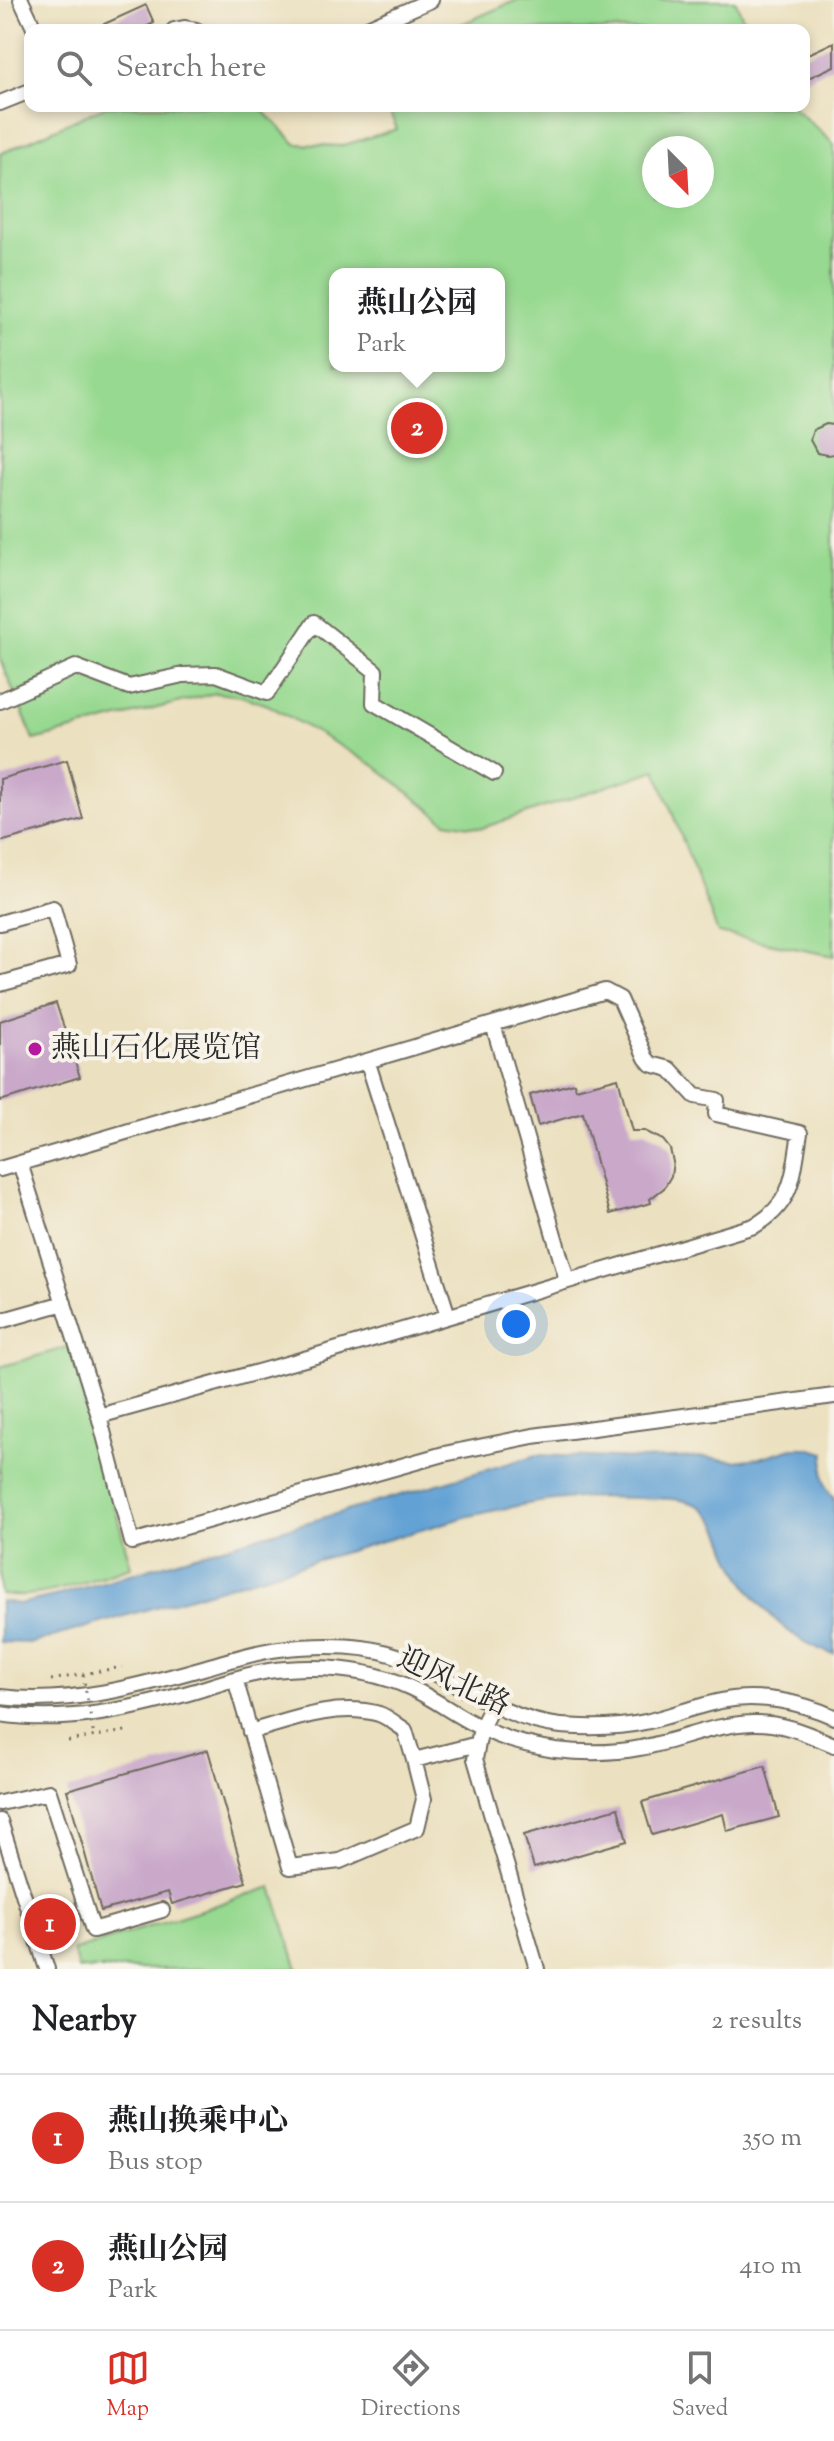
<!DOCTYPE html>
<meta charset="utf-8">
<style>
body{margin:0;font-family:"Sorts Mill Goudy","Noto Serif SC",serif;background:#f2f2f2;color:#202124}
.compass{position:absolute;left:642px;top:136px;width:72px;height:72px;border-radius:50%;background:#fff;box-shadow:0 4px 12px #0003;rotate:156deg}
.you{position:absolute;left:516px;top:1324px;width:28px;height:28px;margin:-20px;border:6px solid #fff;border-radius:50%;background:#1a73e8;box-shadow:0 0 0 12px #1a73e833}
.badge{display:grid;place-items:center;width:52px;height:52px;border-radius:50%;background:#d93025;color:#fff;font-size:26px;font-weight:700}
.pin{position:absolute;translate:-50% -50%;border:4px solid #fff;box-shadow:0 2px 8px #0006}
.popup{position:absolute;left:329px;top:268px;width:176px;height:104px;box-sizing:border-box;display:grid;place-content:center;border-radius:16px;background:#fff;filter:drop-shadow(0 2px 6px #0005);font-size:26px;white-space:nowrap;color:#757577}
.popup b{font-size:30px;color:#202124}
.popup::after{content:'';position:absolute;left:50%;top:100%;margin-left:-16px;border:16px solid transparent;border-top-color:#fff}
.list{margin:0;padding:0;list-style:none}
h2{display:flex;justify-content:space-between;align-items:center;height:104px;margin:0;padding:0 32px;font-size:34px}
h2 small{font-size:26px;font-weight:400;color:#757577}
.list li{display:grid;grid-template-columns:52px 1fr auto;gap:24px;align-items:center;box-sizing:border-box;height:128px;padding:0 32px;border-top:2px solid #e0e0e0}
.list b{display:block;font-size:30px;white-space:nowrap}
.list p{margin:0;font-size:26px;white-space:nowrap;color:#757577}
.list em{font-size:26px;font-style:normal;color:#757577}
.icon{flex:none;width:44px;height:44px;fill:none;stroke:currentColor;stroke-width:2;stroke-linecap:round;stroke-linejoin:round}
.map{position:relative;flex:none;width:834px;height:1969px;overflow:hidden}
.search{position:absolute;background:#fff;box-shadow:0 4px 12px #0003;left:24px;right:24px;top:24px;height:88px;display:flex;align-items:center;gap:20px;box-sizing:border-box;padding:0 28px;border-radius:16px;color:#757577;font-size:30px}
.sheet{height:360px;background:#fff}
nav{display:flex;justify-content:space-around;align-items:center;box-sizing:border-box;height:112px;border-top:2px solid #e0e0e0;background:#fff;font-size:22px;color:#757577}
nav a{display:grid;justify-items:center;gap:4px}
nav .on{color:#d93025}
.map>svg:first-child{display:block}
.green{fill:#97d990;stroke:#61825e;stroke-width:2;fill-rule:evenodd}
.water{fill:#62a1d4;stroke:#466680;stroke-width:2}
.building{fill:#c9a8ca}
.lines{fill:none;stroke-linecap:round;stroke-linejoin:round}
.minor-casing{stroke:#6e6a5f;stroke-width:18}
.path{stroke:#6e6a5f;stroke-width:3;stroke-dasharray:2 6;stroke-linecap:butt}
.minor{stroke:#fff;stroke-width:14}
.path-bridge{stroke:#6e6a5f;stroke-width:3;stroke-dasharray:2 6;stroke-linecap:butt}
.poi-dot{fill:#b5179e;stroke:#f7f3e8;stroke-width:3}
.labels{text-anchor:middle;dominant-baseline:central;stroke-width:8;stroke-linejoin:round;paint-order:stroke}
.poi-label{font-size:30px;fill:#2b2b2b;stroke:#f7f3e8;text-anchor:start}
.street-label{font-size:30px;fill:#2b2b2b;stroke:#f7f3e8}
</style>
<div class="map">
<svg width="834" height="1969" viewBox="0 0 834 1969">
<rect width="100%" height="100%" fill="#f7f3e8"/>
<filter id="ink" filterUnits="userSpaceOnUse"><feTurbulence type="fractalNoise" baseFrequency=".0125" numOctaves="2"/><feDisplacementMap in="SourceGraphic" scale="16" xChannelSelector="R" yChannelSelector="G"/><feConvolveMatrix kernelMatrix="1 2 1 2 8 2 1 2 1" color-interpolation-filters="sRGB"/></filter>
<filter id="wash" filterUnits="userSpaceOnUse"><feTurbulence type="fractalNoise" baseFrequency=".006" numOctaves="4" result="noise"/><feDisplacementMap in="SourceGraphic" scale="32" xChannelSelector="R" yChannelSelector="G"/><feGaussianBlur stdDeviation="1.8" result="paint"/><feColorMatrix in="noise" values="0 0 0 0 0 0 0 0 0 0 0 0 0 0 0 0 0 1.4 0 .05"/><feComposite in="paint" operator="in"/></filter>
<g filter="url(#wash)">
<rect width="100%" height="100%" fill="#ebe0bf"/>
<path class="green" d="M517,0H735L748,30H448Z
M106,106H259L296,144L341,146L397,129L387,106H792L834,144V956L718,933L656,770L482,828L446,822L375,766L268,705L243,696L215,693L34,740L0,659V154ZM654,148H702V196H654ZM335,274H499V366H335Z
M71,1346L131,1567C90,1579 42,1601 0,1594V1367Z
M272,1887L298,1969H78L73,1951Z"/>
<path class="water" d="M793,1448H808L825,1453C822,1472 821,1483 834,1499V1654C789,1642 753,1602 733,1562C724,1543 722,1523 704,1509C686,1496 659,1499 639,1498C618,1498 597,1496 577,1498C540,1500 505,1508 469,1516L32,1643L0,1642V1601L19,1604L59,1595L537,1455L639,1459L702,1457L734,1461L759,1458Z"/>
<g id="blocks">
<path class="building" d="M146,5L154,23L140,30H91Z
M834,42V66L804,80V56Z
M826,424L834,425V454L828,455L817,453L810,440L813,430Z
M67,760L83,819L0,842V779Z
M56,1003L80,1077L0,1101V1021Z
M618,1078L632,1131H645L663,1140L670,1149L673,1162L671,1176L664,1188L650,1199L651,1203L610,1214L583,1113L538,1126L530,1095L574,1083L576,1089Z
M208,1750L246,1882L172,1904L168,1892L101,1911L67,1790Z
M765,1766L779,1817L727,1831L723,1814L652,1835L642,1802Z
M618,1808L627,1841L534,1868L524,1835Z"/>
</g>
</g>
<g filter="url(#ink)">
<use href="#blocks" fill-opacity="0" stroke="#6e6a5f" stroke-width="2"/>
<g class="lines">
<defs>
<path id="minor" d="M21,0L35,30
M174,30L184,28L196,30
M363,30L431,0
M0,103L30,91
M0,701L76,667L129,687L183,675L216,674L267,693L314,623L375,671L374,703L494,773
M0,923L53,908L69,965L0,984
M493,1024L567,1280
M368,1063L448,1316
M20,1163L99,1416L132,1542L444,1454L533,1436L834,1396
M0,1169L605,991L620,999L646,1058L651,1064L670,1069L695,1096L717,1100L716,1114L800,1133C793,1174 794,1204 754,1226L308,1358L99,1416
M0,1321L64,1303
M235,1679L290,1867L340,1861L417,1828L424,1799L414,1760L478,1744
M0,1697C70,1705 136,1687 203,1668C228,1661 253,1652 279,1649C315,1645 360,1644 394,1655C451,1674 498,1720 561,1726C588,1728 618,1728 645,1722C671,1716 696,1706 721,1701C758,1693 801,1702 834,1717
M492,1706L481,1728L475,1759L537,1969
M0,1714C65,1724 130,1710 192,1692C222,1683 254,1671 286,1669C328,1666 372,1670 411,1688C435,1699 456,1716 480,1727C502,1739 530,1746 555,1750C581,1753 614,1753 640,1748C678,1741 714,1724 753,1723C782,1722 808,1734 834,1745
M250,1732C291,1720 337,1702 379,1714C388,1717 397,1725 405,1730L414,1760
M0,1803L49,1792L93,1930L162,1910
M0,1821L47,1969"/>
</defs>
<use href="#minor" class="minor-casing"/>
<path class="path" d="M51,1680L122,1667
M68,1741L131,1730"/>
<use href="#minor" class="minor"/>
<path class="path-bridge" d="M83,1675L94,1737"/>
</g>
</g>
<circle class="poi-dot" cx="35" cy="1049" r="8"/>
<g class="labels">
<g class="poi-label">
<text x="51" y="1049">燕山石化展览馆</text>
</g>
<g class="street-label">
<text transform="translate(453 1683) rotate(25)">迎风北路</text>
</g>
</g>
</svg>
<svg class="compass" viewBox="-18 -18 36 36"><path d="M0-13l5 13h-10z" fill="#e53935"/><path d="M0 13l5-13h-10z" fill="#757577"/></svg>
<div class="you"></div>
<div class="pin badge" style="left:50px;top:1924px">1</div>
<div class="pin badge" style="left:417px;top:428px">2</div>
<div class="popup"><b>燕山公园</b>Park</div>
<div class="search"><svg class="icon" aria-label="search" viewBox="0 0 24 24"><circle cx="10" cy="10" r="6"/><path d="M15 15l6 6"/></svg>Search here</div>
</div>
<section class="sheet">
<h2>Nearby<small>2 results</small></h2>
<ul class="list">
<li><span class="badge">1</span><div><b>燕山换乘中心</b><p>Bus stop</p></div><em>350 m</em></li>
<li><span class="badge">2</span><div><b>燕山公园</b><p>Park</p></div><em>410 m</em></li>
</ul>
</section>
<nav>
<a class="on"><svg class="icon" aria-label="map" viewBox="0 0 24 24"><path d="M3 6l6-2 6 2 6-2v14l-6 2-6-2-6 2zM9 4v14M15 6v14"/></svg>Map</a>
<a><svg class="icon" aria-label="directions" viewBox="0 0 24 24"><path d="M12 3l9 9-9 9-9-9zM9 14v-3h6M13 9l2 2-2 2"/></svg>Directions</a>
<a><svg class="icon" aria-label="saved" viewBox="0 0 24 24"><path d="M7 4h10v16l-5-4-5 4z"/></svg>Saved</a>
</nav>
